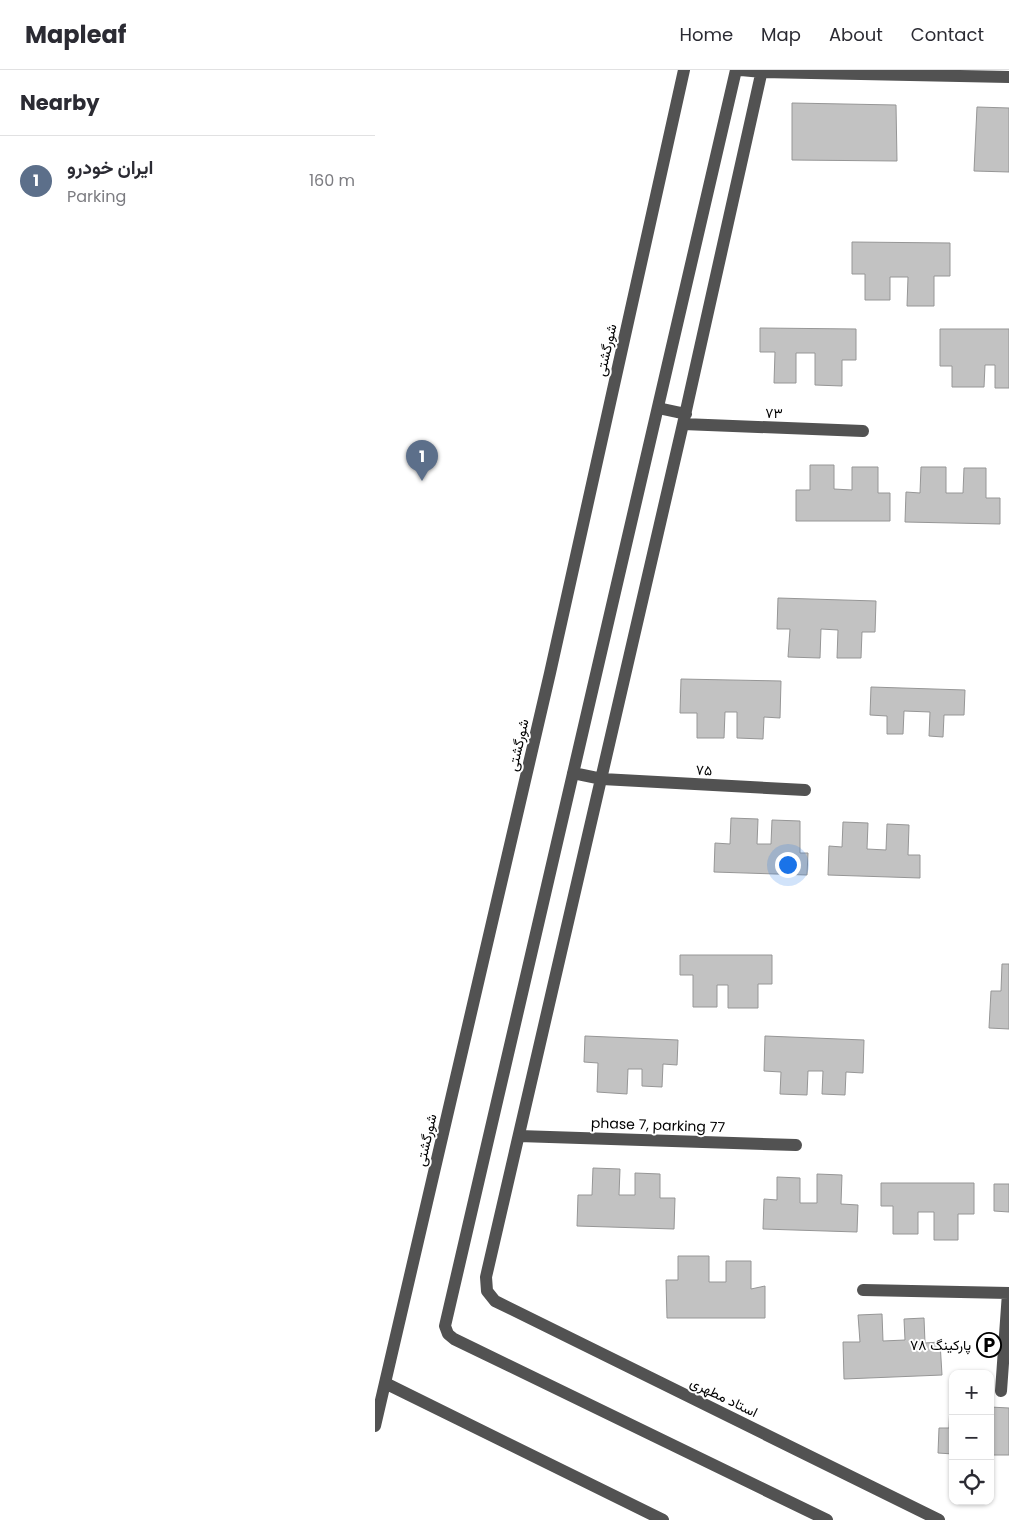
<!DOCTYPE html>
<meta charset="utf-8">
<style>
body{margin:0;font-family:Poppins,Vazirmatn,sans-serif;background:#f7f7f7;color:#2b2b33}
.controls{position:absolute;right:15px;bottom:15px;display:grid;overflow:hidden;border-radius:10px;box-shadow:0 1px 4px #0004}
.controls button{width:45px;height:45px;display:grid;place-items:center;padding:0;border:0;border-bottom:1px solid #e1e1e2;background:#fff;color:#2b2b33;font:25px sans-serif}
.you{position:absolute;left:412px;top:794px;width:18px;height:18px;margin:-12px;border:4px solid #fff;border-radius:50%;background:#1a73e8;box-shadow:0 0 0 8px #1a73e833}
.badge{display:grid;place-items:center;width:32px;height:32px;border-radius:50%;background:#d93025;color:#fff;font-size:16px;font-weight:700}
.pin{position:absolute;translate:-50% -41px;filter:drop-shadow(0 1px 2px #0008)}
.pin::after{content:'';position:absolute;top:26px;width:18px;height:15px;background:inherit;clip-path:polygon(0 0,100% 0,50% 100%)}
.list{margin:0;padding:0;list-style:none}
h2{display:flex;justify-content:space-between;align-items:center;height:65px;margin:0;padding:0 20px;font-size:21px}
h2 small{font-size:16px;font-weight:400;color:#7c7c81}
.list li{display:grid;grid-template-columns:32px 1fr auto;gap:15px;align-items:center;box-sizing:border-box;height:90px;padding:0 20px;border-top:1px solid #e1e1e2}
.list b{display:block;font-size:19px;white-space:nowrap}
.list p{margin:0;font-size:16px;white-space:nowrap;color:#7c7c81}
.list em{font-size:16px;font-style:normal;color:#7c7c81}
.icon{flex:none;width:28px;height:28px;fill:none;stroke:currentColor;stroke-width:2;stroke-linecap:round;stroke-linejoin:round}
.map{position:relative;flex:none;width:634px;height:1450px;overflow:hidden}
header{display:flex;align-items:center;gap:30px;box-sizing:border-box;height:70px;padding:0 25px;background:#fff;border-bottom:1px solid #e1e1e2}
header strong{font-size:24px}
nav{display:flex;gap:28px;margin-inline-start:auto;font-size:18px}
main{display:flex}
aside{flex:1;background:#fff}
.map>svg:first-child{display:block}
.building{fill:#c2c2c2;stroke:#969696}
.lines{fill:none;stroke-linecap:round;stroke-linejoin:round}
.minor{stroke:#525252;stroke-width:12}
.labels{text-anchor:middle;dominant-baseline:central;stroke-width:4;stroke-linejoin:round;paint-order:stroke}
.street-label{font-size:14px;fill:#000;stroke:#fff}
.poi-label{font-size:14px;fill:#000;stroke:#fff;text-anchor:end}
</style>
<header>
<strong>Mapleaf</strong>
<nav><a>Home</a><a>Map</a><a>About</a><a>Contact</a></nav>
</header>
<main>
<aside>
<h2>Nearby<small></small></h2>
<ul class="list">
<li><span class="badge" style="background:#5c6f8a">1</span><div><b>ایران خودرو</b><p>Parking</p></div><em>160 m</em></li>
</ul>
</aside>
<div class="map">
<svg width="634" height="1450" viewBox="0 0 634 1450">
<rect width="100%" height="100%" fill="#fff"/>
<path class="building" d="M417,33L521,35L522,91L417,90Z
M602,37L634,38V102L599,101Z
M477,172L575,173V206H559V236H532L533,207H515V230H490V204H477Z
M385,258L481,259V290H467V316L440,315V283H421V313H399L400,282H385Z
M565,259H634V318H620V295H610L609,317H577V296H565Z
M435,395H459V419L477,420V397H503V423H515V451H421V420H435Z
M546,397H571V423H588L589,398H611V428H625V454L530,452L531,422L545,423Z
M403,528L501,531L500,562H487L486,588H462L463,560L446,559L445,588L413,587L415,559H402Z
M306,609L406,611L405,648L389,647L388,669L362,668V642H350L349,668H322V643H305Z
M496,617L590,620L589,645H569L568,667L554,666L555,642L529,641L528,664H512V646L495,645Z
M356,748L383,749L382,774H396L397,750L425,751V783H433L432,805L339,802L340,773L355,774Z
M468,752L493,753L492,779L511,780L512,754L534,755L533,785H545V808L453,805L454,776L467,777Z
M305,885H397V914H383V938H353V915H342V937H318V905H305Z
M627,894H634V959L614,958L616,921H626Z
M210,966L303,970L302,995L288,994L287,1017L267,1016V999H253L252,1024L222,1022L223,993L209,992Z
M390,966L489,970L488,1003L471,1002L470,1025L447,1024L448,1001H433L432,1025L405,1024L406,1002L389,1001Z
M218,1098L245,1099L244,1125H260V1103L285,1104V1128H300L299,1159L202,1156L203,1125H217Z
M442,1104L467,1105L466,1134L483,1135L482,1162L388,1159L389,1129L402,1130V1107L425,1108V1133H442Z
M506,1113H599V1144H583V1170H559V1142H543V1164H518V1136H506Z
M619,1114H634V1142L619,1141Z
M303,1186H334V1212H351V1191H376V1219L390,1216V1248H292L291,1210H303Z
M507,1244L508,1271L530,1270L529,1249L549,1248L550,1273L565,1272L567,1305L469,1309L468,1272H485L483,1245Z
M575,1333H578V1384L563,1383L564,1358H574Z
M615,1337L634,1338V1385H615Z"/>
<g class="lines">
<path class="minor" d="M361,0L70,1256L73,1264L79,1269L452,1450
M366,0L387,2L634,7
M387,0L308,354L111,1207L112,1221L120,1231L564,1450
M283,338L311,344
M308,354L488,361
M198,703L227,709L430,720
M144,1066L421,1075
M488,1220L634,1223
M10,1313L288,1450
M626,1321L633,1223
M0,1356L175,603L309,0"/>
</g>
<defs>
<symbol id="parking-ring" viewBox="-11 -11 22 22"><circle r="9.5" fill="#fff" stroke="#000" stroke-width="1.5"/><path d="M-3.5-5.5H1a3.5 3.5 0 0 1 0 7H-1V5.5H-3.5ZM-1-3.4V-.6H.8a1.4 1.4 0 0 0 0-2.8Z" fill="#000"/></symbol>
</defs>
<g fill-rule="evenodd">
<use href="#parking-ring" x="600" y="1261" width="28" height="28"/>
</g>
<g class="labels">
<g class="street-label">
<text transform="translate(231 280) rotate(-77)">شورگشتی</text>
<text transform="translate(399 343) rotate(2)">۷۳</text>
<text transform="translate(143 675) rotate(-77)">شورگشتی</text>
<text transform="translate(329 700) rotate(3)">۷۵</text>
<text transform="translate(283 1055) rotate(2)">phase 7, parking 77</text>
<text transform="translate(51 1070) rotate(-77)">شورگشتی</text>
<text transform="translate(349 1327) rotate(26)">استاد مطهری</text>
</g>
<g class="poi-label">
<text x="596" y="1275">پارکینگ ۷۸</text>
</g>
</g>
</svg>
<div class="controls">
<button>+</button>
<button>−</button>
<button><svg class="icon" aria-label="locate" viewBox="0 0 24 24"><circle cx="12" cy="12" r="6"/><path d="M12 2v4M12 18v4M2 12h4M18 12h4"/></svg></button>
</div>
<div class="you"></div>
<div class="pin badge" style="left:47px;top:411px;background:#5c6f8a">1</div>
</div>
</main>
